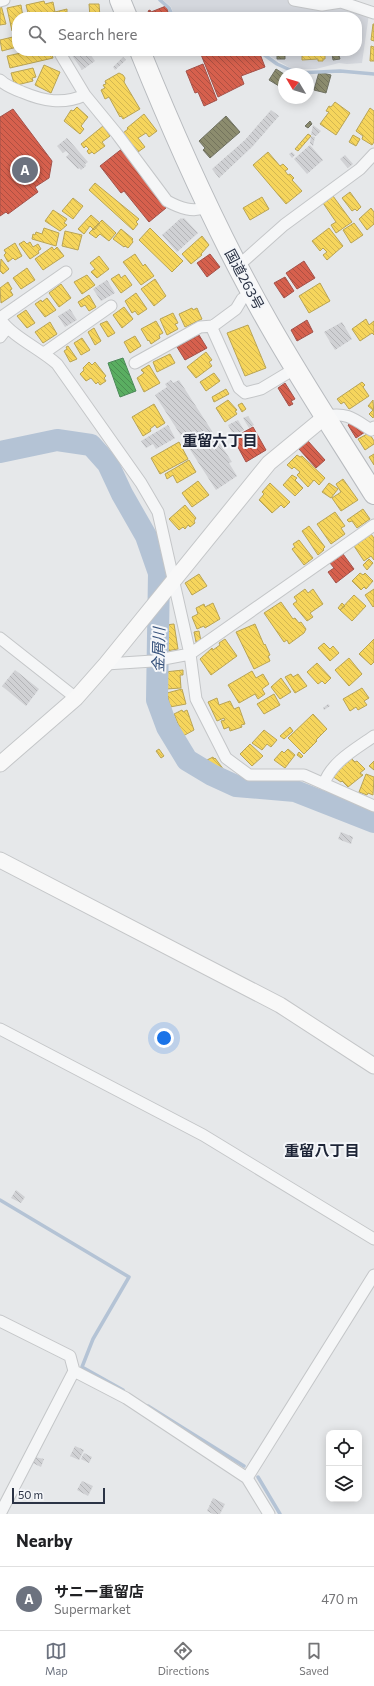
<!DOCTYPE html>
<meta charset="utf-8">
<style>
body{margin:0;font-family:Commissioner,"Noto Sans JP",sans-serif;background:#f2f2f2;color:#202124}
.controls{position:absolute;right:12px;bottom:12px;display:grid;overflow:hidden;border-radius:8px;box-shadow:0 2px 10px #0003}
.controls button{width:36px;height:36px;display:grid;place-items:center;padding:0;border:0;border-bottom:1px solid #e0e0e0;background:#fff;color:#202124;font:20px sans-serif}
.compass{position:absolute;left:278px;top:68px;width:36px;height:36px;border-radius:50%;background:#fff;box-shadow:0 2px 10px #0003;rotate:308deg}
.scale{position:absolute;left:12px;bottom:10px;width:93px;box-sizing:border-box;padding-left:4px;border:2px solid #2b3345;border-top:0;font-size:11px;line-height:14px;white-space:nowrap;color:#2b3345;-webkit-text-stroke:3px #f4f6f9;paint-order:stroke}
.you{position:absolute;left:164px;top:1038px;width:14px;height:14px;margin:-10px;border:3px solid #fff;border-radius:50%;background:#1a73e8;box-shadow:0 0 0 6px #1a73e833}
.badge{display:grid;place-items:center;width:26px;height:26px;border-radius:50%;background:#6c727f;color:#fff;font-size:13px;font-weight:700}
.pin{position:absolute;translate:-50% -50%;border:2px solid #fff;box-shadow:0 1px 4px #0006}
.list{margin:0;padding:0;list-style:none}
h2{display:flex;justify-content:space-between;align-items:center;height:52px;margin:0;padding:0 16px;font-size:17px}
h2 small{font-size:13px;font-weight:400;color:#757577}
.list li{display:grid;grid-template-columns:26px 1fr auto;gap:12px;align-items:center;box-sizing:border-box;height:64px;padding:0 16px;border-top:1px solid #e0e0e0}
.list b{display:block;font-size:15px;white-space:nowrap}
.list p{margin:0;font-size:13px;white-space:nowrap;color:#757577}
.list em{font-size:13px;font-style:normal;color:#757577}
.icon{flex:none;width:22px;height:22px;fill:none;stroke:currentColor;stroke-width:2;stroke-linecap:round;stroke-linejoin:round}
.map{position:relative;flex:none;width:374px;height:1514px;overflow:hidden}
.search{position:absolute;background:#fff;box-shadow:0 2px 10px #0003;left:12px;right:12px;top:12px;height:44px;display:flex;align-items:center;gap:10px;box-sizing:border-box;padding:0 14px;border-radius:16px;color:#757577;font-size:15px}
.sheet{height:116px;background:#fff}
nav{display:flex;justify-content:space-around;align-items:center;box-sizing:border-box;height:56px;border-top:1px solid #e0e0e0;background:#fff;font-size:11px;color:#757577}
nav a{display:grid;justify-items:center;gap:2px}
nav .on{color:#6c727f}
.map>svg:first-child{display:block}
.built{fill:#d4d7dd}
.homes{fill:url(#homes-back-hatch);stroke:#b9a455}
.shops{fill:url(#shops-back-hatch);stroke:#a3524b}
.public{fill:url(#public-back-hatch);stroke:#4c8959}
.industry{fill:url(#industry-back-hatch);stroke:#6f7162}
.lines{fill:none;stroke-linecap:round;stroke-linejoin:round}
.stream{stroke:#b4c3d5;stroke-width:3.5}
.river{stroke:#b4c3d5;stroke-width:22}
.building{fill:url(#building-back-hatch)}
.street-casing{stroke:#c4c6c8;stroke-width:13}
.secondary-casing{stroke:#c4c6c8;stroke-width:17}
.highway-casing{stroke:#b8bbbf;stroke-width:22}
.street{stroke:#f5f6f7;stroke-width:11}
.secondary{stroke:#f8f8f8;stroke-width:15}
.highway{stroke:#f8f8f8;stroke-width:20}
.labels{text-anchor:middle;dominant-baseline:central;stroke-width:4;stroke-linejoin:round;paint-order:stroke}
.street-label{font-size:14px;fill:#2b3345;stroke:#f4f6f9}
.neighbourhood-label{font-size:15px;font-weight:bold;fill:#1d2436;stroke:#f4f6f9}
.water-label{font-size:15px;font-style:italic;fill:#34507a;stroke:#f4f6f9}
</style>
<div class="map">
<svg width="374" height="1514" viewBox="0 0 374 1514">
<defs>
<pattern id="homes-back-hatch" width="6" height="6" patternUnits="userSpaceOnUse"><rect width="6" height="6" fill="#f6d55c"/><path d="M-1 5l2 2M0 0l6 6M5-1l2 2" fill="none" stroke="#d3b751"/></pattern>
<pattern id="shops-back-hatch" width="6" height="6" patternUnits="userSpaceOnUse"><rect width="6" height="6" fill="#d6604d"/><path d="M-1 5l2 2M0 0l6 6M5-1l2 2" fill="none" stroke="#ae5042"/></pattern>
<pattern id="public-back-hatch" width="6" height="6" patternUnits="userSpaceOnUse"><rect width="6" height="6" fill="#5aae61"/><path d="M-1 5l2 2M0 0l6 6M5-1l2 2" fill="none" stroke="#4b8e52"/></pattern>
<pattern id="industry-back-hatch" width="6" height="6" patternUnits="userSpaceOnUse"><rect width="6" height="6" fill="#8c8c6e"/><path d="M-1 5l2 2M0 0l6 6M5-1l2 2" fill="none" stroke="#73735c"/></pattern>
<pattern id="building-back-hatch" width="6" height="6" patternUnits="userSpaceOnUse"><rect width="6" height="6" fill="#d0d1d4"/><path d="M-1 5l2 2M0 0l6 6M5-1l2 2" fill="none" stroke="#b3b4b7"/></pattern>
</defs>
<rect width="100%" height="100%" fill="#e6e8ea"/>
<path class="built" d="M163,0H288L322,8L343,6L369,14L362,63L347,64L339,63L316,69H292L261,51H357V17H175L171,7Z"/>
<path class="homes" d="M44,1L45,4L53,2L55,12L42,17H29L26,5Z
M89,4H99L100,17H90Z
M1,5L6,24L0,25V6Z
M21,5L23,17H17V29L12,31L7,8Z
M67,9V17H49V15L51,14V13Z
M373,24H374V41L371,40Z
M17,36V47L2,51L0,40Z
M371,46L374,47V61H370Z
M30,51H51L53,58L10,68L7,56Z
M302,51H325V59H323V61H318V59L302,60Z
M44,65L60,72L51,93L35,85Z
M33,68L36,77L32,78L33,81L17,85L16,82L14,83L11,73Z
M119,73L123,75L125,78L124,82L140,109L123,119L121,116L120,117L109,97L105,99L101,90L105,88L103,85L106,84L105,81Z
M335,102L350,113L336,135L320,124L329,112L326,111L329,106L331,107Z
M77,107L88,117L81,126L84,129L80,134L64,121L71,110L73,111Z
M370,108L374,111V142L372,145L362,139L363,136L356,131Z
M144,114L157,131L149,137L146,133L138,138L145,147L138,152L123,133L128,129L127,128Z
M103,126L110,136L102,142L105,146L94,154L92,152L89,154L87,151L89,149L86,146L84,148L81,144Z
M308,134L311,136L298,151L295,149Z
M353,135L360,139L356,146L349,142Z
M268,152L280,166L283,164L288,169L285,171L288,175L290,174L294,178L292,180L302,191L286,204L253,165Z
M95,183L139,219L136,222L138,224L133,230L89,190Z
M350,192L361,207L357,211L355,209L352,211L342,198Z
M333,196L352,222L336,233L331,225L336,222L323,203Z
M262,197L269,209L250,220L243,208Z
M73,198L83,206L73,219L62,211Z
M371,208L374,212V224L367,230L359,219Z
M53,210L67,219L64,223L67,225L60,231L45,221Z
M91,215L100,223L94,230L90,226L84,234L78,229Z
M102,220L116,233L109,241L100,234L96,238L89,233Z
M354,223L363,235L351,243L343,230Z
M44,228L59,233L56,246L32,239L33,234L35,235L36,232L42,234Z
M150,228L183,261L172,272L139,240Z
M329,228L343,246L327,260L323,255L327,252L323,248L320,251L312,241Z
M121,229L133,239L132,240L133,242L128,248L125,246L124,247L113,239Z
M65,231L82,235L78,250L62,246Z
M202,236L209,245L201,254L202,255L191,264L182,254Z
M24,241L27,244L30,242L33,247L38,244L41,249L38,251L39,253L30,259L19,244Z
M15,243L22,256L15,260L13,258L8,262L4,255L6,253L4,250Z
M52,247L54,250L57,247L64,256L43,270L35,259Z
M135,254L143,266L145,264L154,276L141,285L123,262Z
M99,256L109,269L97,278L91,272L95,269L90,263Z
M1,259L9,269L3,274L0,271Z
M27,268L35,280L21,289L13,278Z
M119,274L121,278L125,275L132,285L121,293L111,279Z
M87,275L95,285L82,294L74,282Z
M155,279L166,296L154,306L141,289Z
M8,282L12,289L10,290L13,295L1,303L0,288Z
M320,283L330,301L309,313L299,296Z
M61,284L71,298L59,307L49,293Z
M136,293L147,309L138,315L135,311L132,313L125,301Z
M89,295L96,307L89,311L85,305L81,307L78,302Z
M47,298L56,310L45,317L35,304L41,300L42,302Z
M124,307L133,319L122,328L113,315Z
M192,308L193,310L197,308L202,319L185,327L179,314Z
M26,310L35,323L27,328L17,316Z
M173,313L178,323L175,324L178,329L167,335L160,319Z
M366,319L369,325L374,321V335L372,333L360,341L352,329Z
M107,321L115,333L108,337L100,324Z
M156,321L163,333L159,335L160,338L151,344L149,340L148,341L141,329Z
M50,322L57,334L43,343L35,332Z
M248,325L266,368L245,376L227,333Z
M94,328L101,341L95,345L88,332Z
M135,336L141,346L130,353L124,342Z
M82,338L90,350L81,355L74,343Z
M68,346L77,359L70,362L64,351L67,349L66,347Z
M206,352L212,360L209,362L212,366L196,378L187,367Z
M170,354L175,363L157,372L153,362Z
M89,362L92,365L95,362L106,376L104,378L106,381L100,385L98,382L96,384L91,378L86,381L80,374L84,370L83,368Z
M149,365L160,383L144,392L137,378L144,373L141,370Z
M214,373L220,381L206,391L200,382Z
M362,382L365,385L363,387L369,396L351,408L349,409L344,402L341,404L337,399Z
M226,389L229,394L214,402L212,397Z
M228,400L237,410L235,411L237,414L225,422L216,408Z
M373,400L374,416L373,418L369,414L373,410L368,406Z
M242,403L246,409L242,412L238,405Z
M154,404L165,423L157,428L155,425L150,429L151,431L143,436L132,417Z
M369,433L374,441V444L365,450L358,439Z
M179,442L188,459L160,474L151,458Z
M374,454V465L369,457Z
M297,455L300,457L302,456L325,478L319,485L314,480L308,487L297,475L300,472L294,467L292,469L287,465Z
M189,460L196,472L177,483L173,475L167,479L165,474Z
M292,475L297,478L295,480L303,488L295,496L283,485Z
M343,479L358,500L341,511L332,498L341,492L336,484Z
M198,481L209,495L192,507L182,493Z
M270,483L290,502L284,508L281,505L272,513L259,500L264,494L262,492Z
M329,483L338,489L331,498L322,492Z
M185,505L196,518L194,521L195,523L190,527L188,525L185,529L183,527L179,530L169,519Z
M363,509L370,519L357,528L352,521L349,522L347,520Z
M335,512L345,526L341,528L345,534L331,544L317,524Z
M309,526L325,547L323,549L324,550L318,555L302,531Z
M371,534L374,538V560L371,556L364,561L354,546Z
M299,540L313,558L304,565L292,549L295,547L293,544Z
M369,559L373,563L367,570L363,565Z
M360,573L363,575L365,573L373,581L366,589L364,587L361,590L352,581Z
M199,574L207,586L192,595L185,583Z
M305,589L308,593L313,589L323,604L310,613L313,617L307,621L293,604L297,601L294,597Z
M374,589V606L373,607L365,595Z
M354,595L366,606L352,621L340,610Z
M281,602L293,619L295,618L299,623L301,622L306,629L304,633L289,644L287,640L284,642L264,613Z
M213,603L220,619L205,628L204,626L197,629L192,617L198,614L196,608L204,604L205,607Z
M342,603L345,606L340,610L338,608Z
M174,624L178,649L166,651L164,637H167L165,625Z
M255,624L264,645L265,644L270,655L268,656L270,661L254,669L236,632Z
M199,631L201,641L196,642L194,632Z
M225,639L237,656L211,675L200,659L212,648L213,650L220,645L219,643Z
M374,639V662L371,665L359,654Z
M324,643L330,649L333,646L339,653L330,661L318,648Z
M349,658L362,674L349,686L335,670Z
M317,663L331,678L325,684L322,681L318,684L307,672Z
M183,670V675H180L181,688L166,689L165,672Z
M252,671L256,678L263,674L269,684L262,689L265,694L258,699L255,694L239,703L228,685Z
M291,674L293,677L298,674L307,686L295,693L285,677Z
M281,678L291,692L280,699L271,687Z
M362,688L369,698L364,701L367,705L358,710L356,707L350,711L343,699Z
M182,689L186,704L170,707L167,693Z
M274,694L280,705L264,714L257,704Z
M217,698L219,705L230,701L234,709L239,707L245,724L241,725L242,727L230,731L229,727L224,729L221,721L225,720L224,718L217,721L208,702Z
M182,710L183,712L187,710L194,730L183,736L174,714Z
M313,714L327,729L316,740L317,741L304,754L288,738Z
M290,727L293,731L284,739L280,736Z
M264,730L277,740L271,747L267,744L262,750L252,743Z
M250,744L263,756L252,766L240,754Z
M159,749L164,756L161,758L156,751Z
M288,749L295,755L285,768L274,760L282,751L284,753Z
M299,752L303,756L301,758L297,755Z
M213,757L214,759L215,758L224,770L219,773L217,771L213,773L207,760Z
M351,758L355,762L357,761L365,769L360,773L363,775L348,787L342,781L341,782L332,776Z
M374,761V770L369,766Z
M366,774L374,777L373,795L368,793L367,795L359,792Z"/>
<path class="shops" d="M166,6L170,17H143L149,13L148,11L150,10L151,12Z
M202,51H256L260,54L265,67L241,76L244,84L218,97L200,52Z
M203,64L217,100L204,106L198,92L195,93L186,71Z
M13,109L52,161L49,178L35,187L38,192L8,214L6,212L0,216V117Z
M123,148L144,174L141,176L166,208L149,222L124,191L121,193L100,166Z
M210,254L220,267L207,277L197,263Z
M304,261L315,278L297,289L286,273Z
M285,277L294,291L284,298L274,283Z
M307,320L313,332L297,341L291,330Z
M199,335L207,348L185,360L177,347Z
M285,383L295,399L291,401L293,404L289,406L278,388Z
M352,422L365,432L356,438L348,425Z
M253,427L266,450L246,462L233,438Z
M308,441L325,460L316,468L299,449Z
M343,554L354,569L336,583L328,572L334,568L330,563Z"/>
<path class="public" d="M123,358L136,391L120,397L108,363Z"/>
<path class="industry" d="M277,52H285V59H277Z
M338,52L340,59L333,60L332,54Z
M276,69L284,74V89L269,80Z
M319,72L331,75L326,93L314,90Z
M226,116L240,132L210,158L203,150L205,148L199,141Z
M310,121L312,124L308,128L305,126Z"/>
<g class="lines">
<path class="stream" d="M160,0L169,8L173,17
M259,51L277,64L297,73L340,71L374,74
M0,1200L129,1277L93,1339L82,1367L123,1390
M148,1406L244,1466
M258,1477L280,1514"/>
<path class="river" d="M0,452L57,440L91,445L108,464L122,494L146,536L159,573L157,700L167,727L187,760L212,775L236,786L295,791L374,822"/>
</g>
<path class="building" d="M69,51H88L95,61L82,70Z
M123,57L126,60L115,70L113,67Z
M271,110L279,116L252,147L219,178L212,169L245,140Z
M313,125L321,131L316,136L311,135Z
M311,136L315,137L313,146L310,143Z
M67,138L88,162L85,164L86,166L81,170L79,168L78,169L66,157L69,154L66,151L63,153L57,146Z
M310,145L323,160L307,174L294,159Z
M292,152L295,155L292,158L289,154Z
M345,155L353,164L348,168L340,159Z
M181,218L182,219L184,218L198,233L177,252L162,235Z
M107,280L115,293L101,301L93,289Z
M70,309L77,320L65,327L58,316Z
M342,322L352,339L335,350L324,332Z
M171,380L173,383L179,380L232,462L229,463L237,476L216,490L155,395L167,387L165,384Z
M248,416L254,425L249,428L243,418Z
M238,420L244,430L234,436L228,425Z
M168,425L175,438L156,449L153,444L146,448L141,441Z
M15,670L39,689L26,706L2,686Z
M328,704L330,706L324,710L323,708Z
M341,832L353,837L351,844L338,839Z
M16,1190L25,1197L21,1203L11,1198Z
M75,1446L84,1450L79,1460L70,1456Z
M84,1453L92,1457L89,1463L81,1459Z
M35,1457L44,1459L41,1467L33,1463Z
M82,1481L93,1486L88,1496L77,1490Z
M213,1498L225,1504L220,1514H213L207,1511Z"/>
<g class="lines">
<defs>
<path id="street" d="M294,0L322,5L341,2L374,13
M0,1L4,0
M61,55L85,95L117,134L167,201C180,208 193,213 207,207
M0,80C6,86 14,89 22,92C43,101 63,105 85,95
M238,266L284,225L360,169L374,154
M0,318L66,272
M0,319C14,338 39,348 57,364L141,483L158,512L190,654L196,699L226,758L249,775H304L374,806
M211,326L239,388L245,393L261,389L296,368
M0,337L7,328
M44,353L111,306
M135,363L200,327L213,326L236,309L242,299L252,292
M326,416C347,412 354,419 371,430L374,427
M0,638L76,698
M106,664L153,661L190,654L374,525
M324,784C331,762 356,749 374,736
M0,1029L203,1135L374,1239
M0,1321L70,1356L74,1371L0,1514
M74,1371L126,1398L247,1478
M269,1514L247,1478L374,1275"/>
<path id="secondary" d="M0,764L76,698L106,664L269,463L326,416
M0,860L280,1005L374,1066"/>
<path id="highway" d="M120,0L127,17
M140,51C178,145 219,237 269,324C302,382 339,438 374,494"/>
</defs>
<use href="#street" class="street-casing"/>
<use href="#secondary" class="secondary-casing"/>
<use href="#highway" class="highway-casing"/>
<use href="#street" class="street"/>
<use href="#secondary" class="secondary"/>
<use href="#highway" class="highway"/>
</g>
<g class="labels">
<g class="street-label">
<text transform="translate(245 279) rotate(62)">国道263号</text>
</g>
<g class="neighbourhood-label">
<text x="220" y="440">重留六丁目</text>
<text x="322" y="1150">重留八丁目</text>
</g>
<g class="water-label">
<text transform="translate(158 650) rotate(-89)">金屑川</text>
</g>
</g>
</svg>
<div class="controls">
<button><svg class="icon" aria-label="locate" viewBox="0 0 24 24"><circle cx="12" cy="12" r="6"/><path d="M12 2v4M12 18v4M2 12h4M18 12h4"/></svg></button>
<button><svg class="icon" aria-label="layers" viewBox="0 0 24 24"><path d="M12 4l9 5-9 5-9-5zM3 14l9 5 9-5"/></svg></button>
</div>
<svg class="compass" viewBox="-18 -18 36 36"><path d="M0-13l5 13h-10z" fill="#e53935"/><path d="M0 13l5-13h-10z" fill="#757577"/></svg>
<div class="scale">50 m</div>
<div class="you"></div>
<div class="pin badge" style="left:25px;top:170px">A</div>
<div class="search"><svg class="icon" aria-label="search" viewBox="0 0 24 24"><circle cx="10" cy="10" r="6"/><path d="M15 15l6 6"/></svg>Search here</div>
</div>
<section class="sheet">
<h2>Nearby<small></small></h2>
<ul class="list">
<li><span class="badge">A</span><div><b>サニー重留店</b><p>Supermarket</p></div><em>470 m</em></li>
</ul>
</section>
<nav>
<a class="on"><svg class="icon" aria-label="map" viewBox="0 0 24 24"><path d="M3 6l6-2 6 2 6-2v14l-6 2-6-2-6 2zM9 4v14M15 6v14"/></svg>Map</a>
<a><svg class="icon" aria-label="directions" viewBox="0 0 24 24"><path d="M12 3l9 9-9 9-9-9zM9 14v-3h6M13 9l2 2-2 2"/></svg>Directions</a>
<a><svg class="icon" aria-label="saved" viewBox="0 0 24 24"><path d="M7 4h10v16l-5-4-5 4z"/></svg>Saved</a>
</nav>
